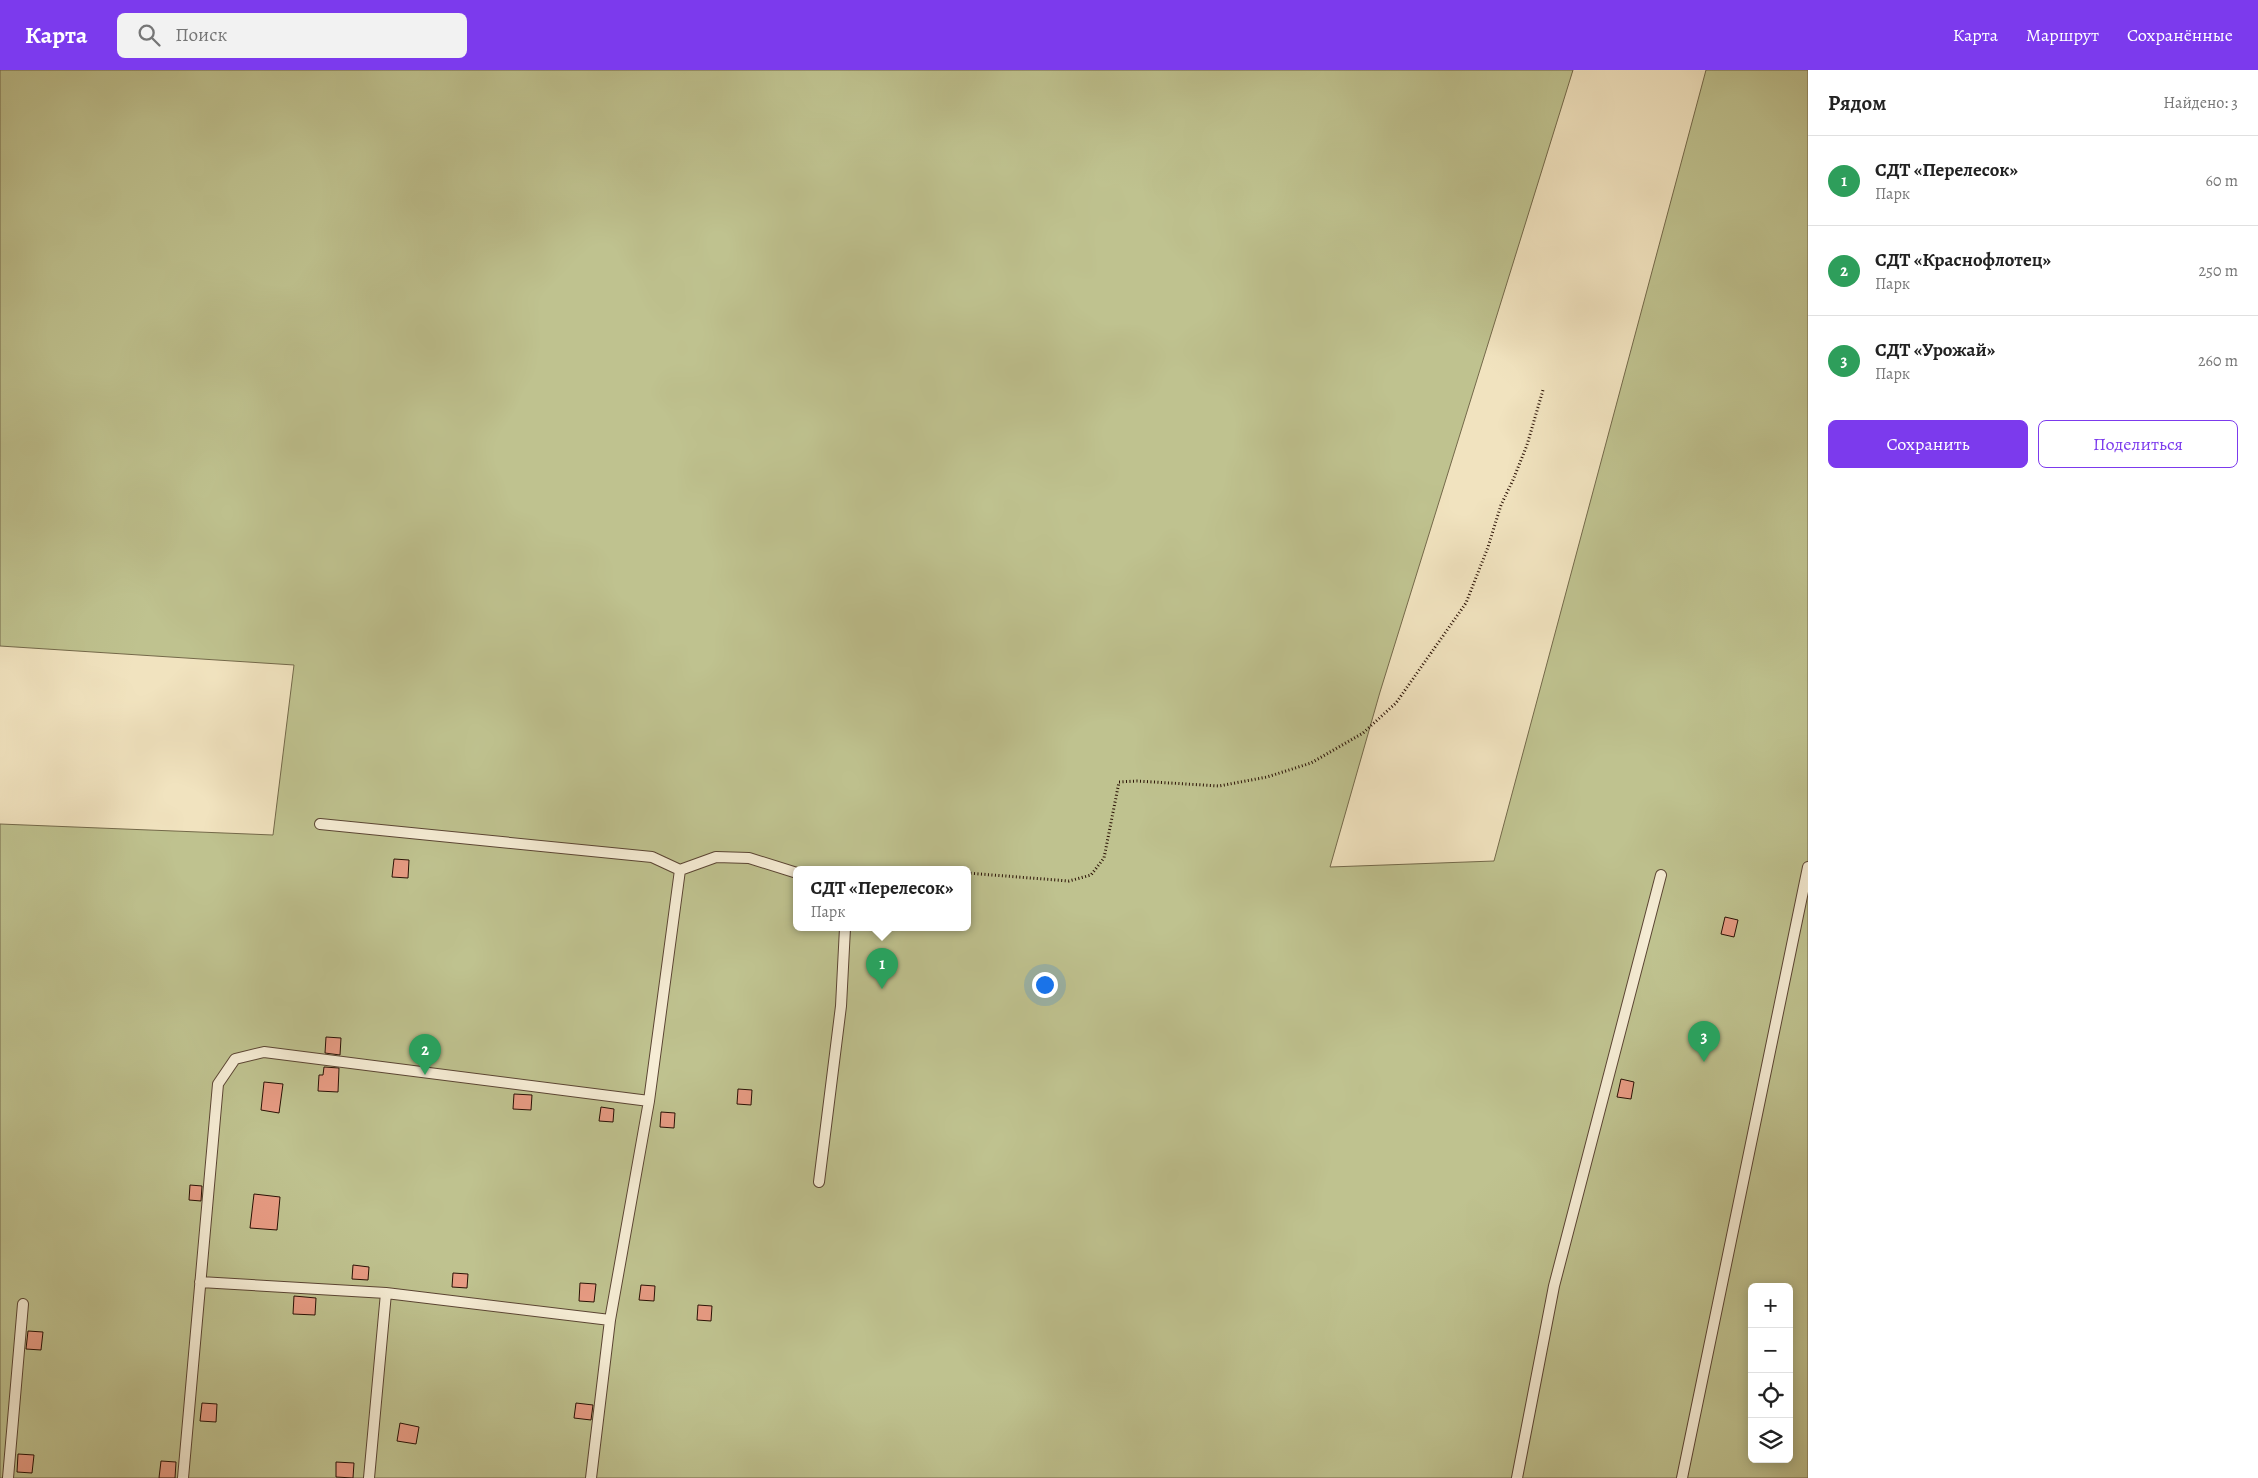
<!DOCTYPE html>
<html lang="ru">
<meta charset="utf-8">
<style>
body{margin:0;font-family:Alegreya,serif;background:#f2f2f2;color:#222}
.controls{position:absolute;right:15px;bottom:15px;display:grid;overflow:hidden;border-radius:8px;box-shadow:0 2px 12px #0003}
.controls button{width:45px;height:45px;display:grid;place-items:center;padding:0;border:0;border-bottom:1px solid #e0e0e0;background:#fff;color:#222;font:25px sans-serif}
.you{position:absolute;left:1044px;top:914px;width:18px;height:18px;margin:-12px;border:4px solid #fff;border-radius:50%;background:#1a73e8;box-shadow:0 0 0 8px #1a73e833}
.badge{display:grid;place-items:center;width:32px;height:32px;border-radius:50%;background:#7c3aed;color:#fff;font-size:16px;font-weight:700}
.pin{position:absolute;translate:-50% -41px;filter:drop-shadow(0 1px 2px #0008)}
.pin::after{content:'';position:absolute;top:26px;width:18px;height:15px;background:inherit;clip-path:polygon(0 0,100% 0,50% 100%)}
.popup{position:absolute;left:793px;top:796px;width:178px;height:65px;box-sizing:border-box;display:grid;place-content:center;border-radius:8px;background:#fff;filter:drop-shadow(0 1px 4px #0005);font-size:16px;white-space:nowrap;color:#767676}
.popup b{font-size:19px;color:#222}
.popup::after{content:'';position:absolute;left:50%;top:100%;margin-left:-10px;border:10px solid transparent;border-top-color:#fff}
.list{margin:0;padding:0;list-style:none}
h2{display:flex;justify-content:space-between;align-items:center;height:65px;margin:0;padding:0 20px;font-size:21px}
h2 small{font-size:16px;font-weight:400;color:#767676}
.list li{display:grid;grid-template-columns:32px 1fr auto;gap:15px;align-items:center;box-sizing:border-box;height:90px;padding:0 20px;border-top:1px solid #e0e0e0}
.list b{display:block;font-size:19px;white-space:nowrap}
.list p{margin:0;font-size:16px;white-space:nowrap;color:#767676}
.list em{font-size:16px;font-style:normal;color:#767676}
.actions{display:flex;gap:10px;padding:15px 20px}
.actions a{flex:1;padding:11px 0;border:1px solid #7c3aed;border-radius:8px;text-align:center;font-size:18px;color:#7c3aed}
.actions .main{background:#7c3aed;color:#fff}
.icon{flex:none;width:28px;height:28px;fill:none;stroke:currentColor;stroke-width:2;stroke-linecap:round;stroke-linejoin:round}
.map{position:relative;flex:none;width:1808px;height:1408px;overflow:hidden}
header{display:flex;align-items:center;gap:30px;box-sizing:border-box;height:70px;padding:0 25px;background:#7c3aed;color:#fff}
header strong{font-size:24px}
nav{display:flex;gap:28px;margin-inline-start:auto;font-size:18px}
.search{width:350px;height:45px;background:#f2f2f2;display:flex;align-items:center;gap:12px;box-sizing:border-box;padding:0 18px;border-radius:8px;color:#767676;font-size:19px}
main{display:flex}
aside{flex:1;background:#fff}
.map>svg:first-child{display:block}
.green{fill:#bfc28f;stroke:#74694a;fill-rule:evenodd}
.building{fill:#e79b83;stroke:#291004}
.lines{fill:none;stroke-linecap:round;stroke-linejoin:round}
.lane-casing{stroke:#5b4533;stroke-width:12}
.path{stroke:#291004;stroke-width:3;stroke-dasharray:1 2.5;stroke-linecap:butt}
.lane{stroke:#f6edd5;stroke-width:10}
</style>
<header>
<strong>Карта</strong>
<div class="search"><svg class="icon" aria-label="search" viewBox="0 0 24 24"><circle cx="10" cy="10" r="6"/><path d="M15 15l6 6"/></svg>Поиск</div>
<nav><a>Карта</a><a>Маршрут</a><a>Сохранённые</a></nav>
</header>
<main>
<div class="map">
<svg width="1808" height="1408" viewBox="0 0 1808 1408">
<rect width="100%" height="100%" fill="#f1e3bf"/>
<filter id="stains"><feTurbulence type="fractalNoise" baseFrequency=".004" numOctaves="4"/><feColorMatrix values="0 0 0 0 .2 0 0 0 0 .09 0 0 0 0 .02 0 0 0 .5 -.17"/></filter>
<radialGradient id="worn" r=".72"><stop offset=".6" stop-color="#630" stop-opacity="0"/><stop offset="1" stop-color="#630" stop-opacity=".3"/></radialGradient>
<path class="green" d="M0,0H1573L1380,622L1330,797L1494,791L1706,0H1808V1408H0V754L273,765L294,595L0,576ZM797,800H967V858H797ZM1752,1217H1789V1389H1752Z"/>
<path class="building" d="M394,789L409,790L408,808L392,807Z
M1725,847L1738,850L1734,867L1721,864Z
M326,967L341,968L340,985L325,983Z
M324,997L339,998L338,1022L318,1021L319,1005H323Z
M1621,1009L1634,1012L1631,1029L1617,1027Z
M264,1012L283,1014L279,1043L261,1040Z
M738,1019L752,1020L751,1035L737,1034Z
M514,1024L532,1025L531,1040L513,1039Z
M601,1037L614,1039L613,1052L599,1051Z
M661,1042L675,1043L674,1058L660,1057Z
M190,1115L202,1116L201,1131L189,1130Z
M254,1124L280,1127L277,1160L250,1158Z
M353,1195L369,1197L368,1210L352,1209Z
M453,1203L468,1204L467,1218L452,1217Z
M580,1213L596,1214L594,1232L579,1231Z
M641,1215L655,1216L654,1231L639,1230Z
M294,1226L316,1228L315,1245L293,1244Z
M698,1235L712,1236L711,1251L697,1250Z
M28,1261L43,1262L41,1280L26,1279Z
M202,1333L217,1334L216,1352L200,1351Z
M576,1333L593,1335L591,1350L574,1348Z
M400,1353L419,1357L416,1374L397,1371Z
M18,1384L34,1385L32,1403L17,1402Z
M161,1391L176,1392L175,1408H159Z
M336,1392L354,1393L353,1408L336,1407Z"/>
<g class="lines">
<defs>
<path id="lane" d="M320,754L652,787L680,800
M819,1112L841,936L845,858
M200,1212L386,1223L610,1250
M8,1408L23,1234
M183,1408L218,1014L235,989L264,982L649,1031
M369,1408L386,1223
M591,1408L610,1250L649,1031L680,800L716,787L749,788L797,803
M1517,1408L1554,1216L1661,805
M1682,1408L1808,797"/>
</defs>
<use href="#lane" class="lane-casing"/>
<path class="path" d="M967,803L1069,811L1091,805L1104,788L1119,712L1137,711L1219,716L1267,707L1311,693L1363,663L1396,633L1466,533L1488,477L1501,435L1513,410L1527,375L1543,320"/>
<use href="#lane" class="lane"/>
</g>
<rect width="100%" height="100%" filter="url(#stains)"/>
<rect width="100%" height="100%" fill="url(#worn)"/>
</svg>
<div class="controls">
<button>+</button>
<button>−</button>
<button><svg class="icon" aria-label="locate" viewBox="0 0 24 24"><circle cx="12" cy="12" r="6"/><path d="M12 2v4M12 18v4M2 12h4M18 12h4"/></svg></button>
<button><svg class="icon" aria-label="layers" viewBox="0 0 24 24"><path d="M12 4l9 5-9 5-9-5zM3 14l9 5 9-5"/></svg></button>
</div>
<div class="you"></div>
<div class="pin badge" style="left:882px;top:919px;background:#2e9e5b">1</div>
<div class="popup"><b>СДТ «Перелесок»</b>Парк</div>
<div class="pin badge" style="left:425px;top:1005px;background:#2e9e5b">2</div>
<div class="pin badge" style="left:1704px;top:992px;background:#2e9e5b">3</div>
</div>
<aside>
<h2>Рядом<small>Найдено: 3</small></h2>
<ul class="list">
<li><span class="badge" style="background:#2e9e5b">1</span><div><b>СДТ «Перелесок»</b><p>Парк</p></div><em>60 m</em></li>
<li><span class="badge" style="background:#2e9e5b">2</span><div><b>СДТ «Краснофлотец»</b><p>Парк</p></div><em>250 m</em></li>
<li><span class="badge" style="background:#2e9e5b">3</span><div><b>СДТ «Урожай»</b><p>Парк</p></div><em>260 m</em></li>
</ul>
<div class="actions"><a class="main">Сохранить</a><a>Поделиться</a></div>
</aside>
</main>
